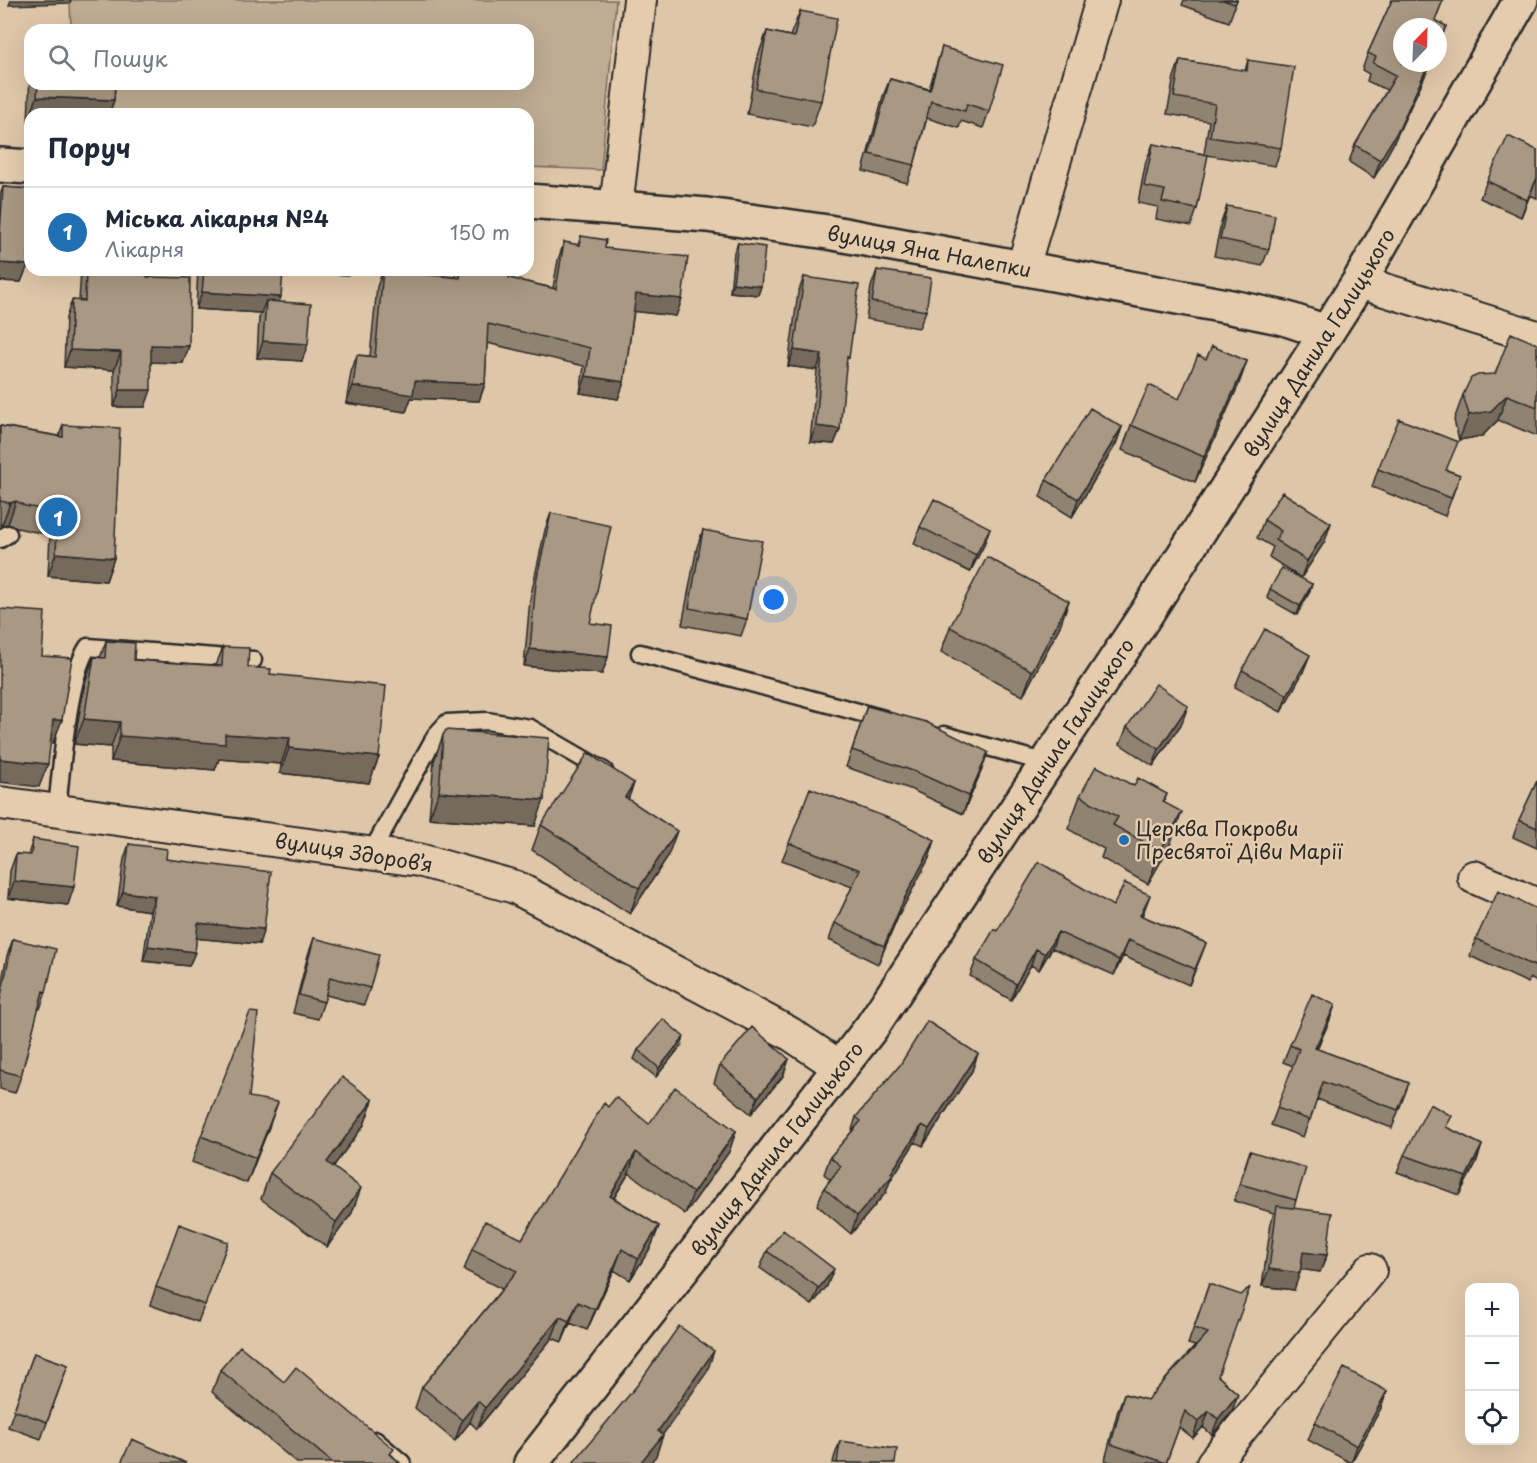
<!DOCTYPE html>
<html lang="uk">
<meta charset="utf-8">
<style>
body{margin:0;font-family:"Playpen Sans",sans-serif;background:#f2f2f3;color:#1f2937}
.controls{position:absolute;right:18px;bottom:18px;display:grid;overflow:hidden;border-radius:12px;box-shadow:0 6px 24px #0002}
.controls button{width:54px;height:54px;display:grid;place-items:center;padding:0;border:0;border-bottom:2px solid #e0e1e3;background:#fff;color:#1f2937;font:30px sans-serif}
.compass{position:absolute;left:1393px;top:18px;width:54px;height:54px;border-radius:50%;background:#fff;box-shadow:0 6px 24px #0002;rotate:23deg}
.you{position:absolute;left:774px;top:600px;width:21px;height:21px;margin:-15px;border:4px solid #fff;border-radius:50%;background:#1a73e8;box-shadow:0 0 0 9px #1a73e833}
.badge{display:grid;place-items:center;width:39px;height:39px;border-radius:50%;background:#1f6fb2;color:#fff;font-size:20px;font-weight:700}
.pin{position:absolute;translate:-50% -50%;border:3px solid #fff;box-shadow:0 2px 6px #0006}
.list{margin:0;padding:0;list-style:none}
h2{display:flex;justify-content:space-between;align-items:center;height:78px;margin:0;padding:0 24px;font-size:26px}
h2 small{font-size:20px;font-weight:400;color:#747a83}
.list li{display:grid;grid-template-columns:39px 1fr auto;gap:18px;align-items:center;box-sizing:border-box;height:90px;padding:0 24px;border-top:2px solid #e0e1e3}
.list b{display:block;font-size:22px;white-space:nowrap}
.list p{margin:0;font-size:20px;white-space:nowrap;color:#747a83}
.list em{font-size:20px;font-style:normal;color:#747a83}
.icon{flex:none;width:33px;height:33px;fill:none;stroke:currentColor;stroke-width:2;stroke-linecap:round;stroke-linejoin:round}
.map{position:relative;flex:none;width:1537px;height:1463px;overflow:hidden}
.search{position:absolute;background:#fff;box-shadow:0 6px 24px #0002;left:24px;top:24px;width:510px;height:66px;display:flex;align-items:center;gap:15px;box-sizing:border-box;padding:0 21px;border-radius:18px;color:#747a83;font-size:22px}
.panel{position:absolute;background:#fff;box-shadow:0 6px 24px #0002;left:24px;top:108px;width:510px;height:168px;border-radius:18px}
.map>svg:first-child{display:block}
.green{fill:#c0ac93;stroke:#766c5f;stroke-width:1.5}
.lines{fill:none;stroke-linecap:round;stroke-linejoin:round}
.lane-casing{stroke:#2b2b2b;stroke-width:21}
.street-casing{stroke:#2b2b2b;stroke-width:36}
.secondary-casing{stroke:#2b2b2b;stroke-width:38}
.lane{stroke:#e5ccad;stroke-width:16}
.street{stroke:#e5ccad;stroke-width:32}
.secondary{stroke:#e5ccad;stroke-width:33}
.wall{fill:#918371;stroke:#2b2b2b;stroke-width:1.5}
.shaded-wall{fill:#766a5c;stroke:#2b2b2b;stroke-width:1.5}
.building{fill:#a99883;stroke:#2b2b2b;stroke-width:1.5}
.poi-dot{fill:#1f6fb2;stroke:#e5ccad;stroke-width:2}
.labels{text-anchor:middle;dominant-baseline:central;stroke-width:5;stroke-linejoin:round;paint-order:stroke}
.street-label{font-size:20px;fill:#2b2b2b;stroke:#e5ccad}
.poi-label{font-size:20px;fill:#2b2b2b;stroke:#e5ccad;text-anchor:start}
</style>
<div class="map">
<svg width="1537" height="1463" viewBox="0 0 1537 1463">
<rect width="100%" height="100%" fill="#dec6a8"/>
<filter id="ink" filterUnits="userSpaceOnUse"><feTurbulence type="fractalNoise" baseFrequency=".0167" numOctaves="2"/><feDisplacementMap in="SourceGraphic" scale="12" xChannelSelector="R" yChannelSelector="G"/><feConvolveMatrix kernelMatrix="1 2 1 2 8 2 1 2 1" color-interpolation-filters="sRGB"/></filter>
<g filter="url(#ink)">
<path class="green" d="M70,0H616L601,170L528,167V114H110L111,84H528V30H71Z"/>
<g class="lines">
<defs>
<path id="lane" d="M0,539L8,534
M640,653L884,719
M944,735L1047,763
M57,810C61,771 68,676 88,647L253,660
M371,853L436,735L447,723L487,721L530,728L604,771
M375,1440L402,1463"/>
<path id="street" d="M616,208L640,0
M1023,267L1102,0
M1359,282L1537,337
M0,803L419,860L515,887L789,1033L840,1067
M1474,877L1537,905
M1213,1463L1370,1270"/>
<g id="secondary">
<path d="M0,165L30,167"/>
<path id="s1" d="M528,201L707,215L828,232L1226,306L1284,318L1326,332"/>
<path id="s2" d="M531,1463L871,1028L1146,614L1359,282L1521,0"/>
</g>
</defs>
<use href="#lane" class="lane-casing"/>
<use href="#street" class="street-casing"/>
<use href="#secondary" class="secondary-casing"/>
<use href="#lane" class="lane"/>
<use href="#street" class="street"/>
<use href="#secondary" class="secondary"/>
</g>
<path class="wall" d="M1184,0H1237L1229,22L1182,5Z
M1392,0H1443L1435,20L1446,26L1438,47V27H1402V63H1431L1392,146L1374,178L1349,162L1355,145L1387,90L1367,81L1369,74L1362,70L1368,53Z
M800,11L821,101L812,127L747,114L758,56L767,31L790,36Z
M942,47L989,111L983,128L961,121L959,128L927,118L914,165L907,183L863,171L883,96L890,79L929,89Z
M1180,60L1245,71L1248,60L1281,148L1275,166L1207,155L1197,209L1191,226L1156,219L1158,207L1138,203L1146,161L1153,144L1204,154L1209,121L1167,114L1174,77Z
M30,73V84H115L114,100L109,114H30V123H28Z
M1537,150V198L1530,195L1521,217L1480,198L1487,181Z
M3,187L30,189V264L28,263L21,282L0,281V195Z
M1227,206L1269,249L1262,266L1214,256L1221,223Z
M581,236L605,248L682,299L676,316L634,311L624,382L618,399L580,393L584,366L487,343L485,384L479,401L411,398L406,412L346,403L351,372L357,355L370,356L377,287L383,270L456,277V270H510L509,278L553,288L558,260L564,242L578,245Z
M738,243L761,286L758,295L730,292L734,252Z
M81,270H148L147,277L189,346L183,363L151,362L145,407H114V370L64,367L66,318L72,300L79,301Z
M198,270H283L279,302L302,361L257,358L259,318L261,313L196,309Z
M877,270L926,311L919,328L866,319L871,287Z
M804,277L845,368L840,429L834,444L810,442L817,370L788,366L798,293Z
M1537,344V436L1498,420L1482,436L1459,440L1454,420L1463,395L1495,374Z
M1206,359L1247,361L1238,386L1195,482L1122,450L1131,425L1179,399Z
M63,425L114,558L106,581L48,576L50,535L17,528L8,524L0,525V426L59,436Z
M1122,427L1116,444L1072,517L1040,497L1046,480Z
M1378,469L1447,470L1460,475L1445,516L1372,487Z
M551,513L590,623L608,657L602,674L524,666L530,599L545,530Z
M1264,520L1325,541L1301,578L1269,557L1273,547L1257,538Z
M920,527L984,545L970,572L914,544Z
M703,530L747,619L741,636L682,625L697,547Z
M1312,584L1309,593L1297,615L1267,598L1270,589Z
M1060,626L1023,696L941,652L950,627Z
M106,641L134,660L216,665L223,647L248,667L270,674L379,757L369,783L280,773L281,764L219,759L215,770L111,761V747L74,744L85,683L94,657L100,658Z
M1242,670L1303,672L1281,712L1235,687Z
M867,706L982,769L963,814L910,789L846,767Z
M1182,723L1153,766L1120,744L1127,727Z
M443,735L535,826L429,818L434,761Z
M1537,781V848L1513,837L1519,820Z
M634,783L628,799L668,856L630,914L532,850L541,825Z
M1134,786L1167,794L1164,802L1170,845L1148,884L1101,858L1104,849L1068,829L1080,796Z
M33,839L68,905L8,898L10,871L16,854L28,855Z
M935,840L929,858L898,917L878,964L829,940L835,923L852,887L782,860L789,843Z
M129,844L166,859L259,944L196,938L195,952L189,966L143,961L150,911L117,906L124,859Z
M1113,906L1144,911L1142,916L1206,943L1189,985L1123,956L1114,975L1052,948L1039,970L1031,965L1011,1000L970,976L976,960L997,931Z
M1537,909V982L1530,978L1528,983L1470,956L1476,939Z
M314,938L370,988L364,1005L326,995L318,1019L293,1013L308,955Z
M13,939L46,992L40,1009H38L21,1076L15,1093L0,1089V989L7,956Z
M1335,1005L1329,1022L1317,1049L1409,1083L1392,1128L1317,1099L1303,1137L1271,1125L1293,1066L1283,1062L1290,1045Z
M681,1046L656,1077L634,1059L638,1050Z
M789,1059L783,1076L751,1114L714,1083L720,1065Z
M972,1071L923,1146L915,1142L890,1181L886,1192L851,1234L817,1205L824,1188L830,1179L824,1174L830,1157L851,1133L856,1117Z
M249,1097L269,1127L247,1183L192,1162L201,1136Z
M373,1100L364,1125L333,1167L352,1213L327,1247L261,1199L270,1173Z
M608,1107L649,1124L736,1131L729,1152L685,1214L629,1173L614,1198L659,1226L651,1247L630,1280L614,1270L587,1330L570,1323L562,1342L552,1338L477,1429L470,1422L455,1441L415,1408L422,1387L502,1289L464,1270L472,1249L522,1239Z
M1448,1128L1482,1145L1476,1163L1459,1195L1397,1172L1404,1155Z
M1250,1151L1296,1200L1294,1208L1327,1255L1320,1272L1300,1269L1294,1290L1262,1286L1271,1223L1274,1213L1234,1201L1244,1169Z
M228,1242L198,1322L150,1305L156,1287Z
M767,1251L827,1286L812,1305L760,1268Z
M1209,1284L1218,1376L1238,1394L1232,1411L1212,1435L1203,1427L1193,1438L1179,1427L1166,1463H1113L1105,1460L1118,1410L1124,1394L1147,1400L1195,1346L1188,1344Z
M34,1353L68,1365L41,1439L8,1427Z
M220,1370L284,1382L392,1455L400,1463H297L212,1392Z
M1387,1391L1381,1408L1351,1463L1308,1440L1315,1423Z
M840,1441L895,1463H833L834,1458Z"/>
<path class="shaded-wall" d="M11,0H71L70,3L9,5Z
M1429,63H1431L1392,146L1374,178L1380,160Z
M37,97L114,100L109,114H31Z
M1537,178L1530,195L1521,217L1527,200Z
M29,246H30V264L23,263Z
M0,263L28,265L21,282L0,281Z
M299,270H350L348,275L298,272Z
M733,283L761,286L758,295L730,292Z
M202,292L281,297L275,314L266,301L261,313L196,309Z
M636,294L682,299L676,316L630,311Z
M263,341L308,344L302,361L257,358Z
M151,345L189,346L183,363L145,362Z
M70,350L121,352L114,370L64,367Z
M794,350L822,354L817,370L788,366Z
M1247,361L1238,386L1195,482L1204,457Z
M586,376L624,382L618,399L580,393Z
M415,381L485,384L479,401L411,398L406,412L346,403L353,386Z
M120,390H151L145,407H114Z
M1507,395L1498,420L1482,436L1459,440L1469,415Z
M816,426L840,429L834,444L810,442Z
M1122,427L1116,444L1072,517L1078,499Z
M16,501L8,524L2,525L10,503Z
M1331,523L1325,541L1301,578L1307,561Z
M990,528L984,545L970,572L976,555Z
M56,553L114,558L106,581L48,576Z
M1312,584L1309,593L1297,615L1300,606Z
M1069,601L1060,626L1023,696L1032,671Z
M530,649L608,657L602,674L524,666Z
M1310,655L1303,672L1281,712L1287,695Z
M1188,706L1182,723L1153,766L1159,749Z
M84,719L120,722L111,747L74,744Z
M53,720H62L53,743L45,742Z
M225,734L290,738L281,764L219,759L215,770L111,761L120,736Z
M289,748L379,757L369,783L280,773Z
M988,752L982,769L963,814L969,796Z
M0,759L48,764L39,787L0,782Z
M634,783L625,808V797Z
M439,792L544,800L535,826L429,818Z
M1182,812L1170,845L1148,884L1160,851Z
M677,831L668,856L630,914L639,888Z
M935,840L929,858L898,917L878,964L904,899Z
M14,881L74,887L68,905L8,898Z
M123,892L155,896L150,911L117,906Z
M1150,895L1144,911L1134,931L1140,915Z
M198,923L264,929L259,944L193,938Z
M1058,932L1052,948L1039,970L1045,954Z
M1128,940L1123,956L1114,975L1119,960Z
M1206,943L1200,959L1189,985L1195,969Z
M148,946L195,952L189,966L143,961Z
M1036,949L1031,965L1011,1000L1016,984Z
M1335,1005L1329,1022L1309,1065L1315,1048Z
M684,1037L681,1046L656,1077L659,1068Z
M978,1054L972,1071L923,1146L929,1129Z
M789,1059L783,1076L751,1114L758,1097Z
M373,1100L364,1125L318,1187L327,1162Z
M278,1102L269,1127L247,1183L256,1158Z
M922,1125L915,1142L890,1181L886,1192L851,1234L857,1216L891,1173Z
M736,1131L729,1152L685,1214L693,1193Z
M1482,1145L1476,1163L1459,1195L1466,1177Z
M636,1152L629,1173L602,1217L610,1196Z
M361,1188L352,1213L327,1247L336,1222Z
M659,1226L651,1247L630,1280L638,1259Z
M622,1249L614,1270L587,1330L595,1310Z
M1303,1252L1327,1255L1320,1272L1297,1269Z
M834,1269L827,1286L812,1305L819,1288Z
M1269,1269L1300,1273L1294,1290L1262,1286Z
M578,1302L570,1323L562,1342L569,1321Z
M560,1317L552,1338L477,1429L485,1408Z
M714,1351L707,1372L659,1440L663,1435L656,1456L650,1463H640L658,1431Z
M1387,1391L1381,1408L1351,1463L1357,1446Z
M1238,1394L1232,1411L1212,1435L1218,1419Z
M478,1401L470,1422L455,1441L462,1420Z
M1209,1411L1203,1427L1193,1438L1198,1422Z"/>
<path class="building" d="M1223,0H1237L1235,4Z
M1392,0H1443L1435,20L1446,26L1438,44V27H1402V63H1429L1399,129L1380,160L1355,145L1396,75L1373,63L1376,57L1368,53Z
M800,11L837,18L821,101L756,89L767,31L794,37Z
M942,47L1003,65L989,111L967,104L965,111L931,101L914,165L869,154L890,79L930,90Z
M1180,60L1247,71L1248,60L1294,67L1281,148L1210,137L1215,104L1174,97Z
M38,84H115L114,100L37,97Z
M1508,136L1537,150V178L1527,200L1487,181Z
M1153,144L1208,155L1197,209L1162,202L1165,190L1144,186Z
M3,187L30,189V246H29L28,265L0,263V233Z
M1227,206L1275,215L1269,249L1220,239Z
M581,236L606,240L605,248L688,257L682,299L636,294L624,382L586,376L590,348L488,324L485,384L415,381L413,395L353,386L357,355L375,357L383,270L460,278L461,270H510L509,278L556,289L564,242L580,245Z
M738,243L765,247L761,286L733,283Z
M86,270H148L147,277L190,278L189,346L151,345V390H120L121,352L70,350L72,300L85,301Z
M204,270H283L281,297L202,292Z
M877,270L931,278L926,311L872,302Z
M804,277L859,285L849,358L847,357L840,429L816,426L822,354L794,350Z
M266,301L311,304L308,344L263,341Z
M1511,333L1537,344V407L1507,395L1491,411L1469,415L1463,395L1471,378L1478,375L1495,374Z
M1212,346L1247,361L1204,457L1131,425L1149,385L1179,399L1198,355L1206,359Z
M1090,408L1122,427L1078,499L1046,480Z
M1399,419L1458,442L1446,470L1460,475L1451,498L1378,469Z
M63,425L120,428L114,558L56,553L58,512L25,506L16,501L10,503L0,501V426L63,437Z
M1282,492L1331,523L1307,561L1275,540L1281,531L1264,520Z
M934,499L990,528L976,555L920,527Z
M551,513L611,526L590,623L612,626L608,657L530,649L536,582Z
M703,530L762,541L747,619L689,608Z
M987,557L1069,601L1032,671L950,627Z
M1282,568L1312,584L1300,606L1270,589Z
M0,609L45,612L42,656L72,658L62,720H53L48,764L0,759Z
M1265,629L1310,655L1287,695L1242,670Z
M106,641L135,643L134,660L222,666L223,647L249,648L248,667L271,669L270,674L386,686L379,757L289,748L290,738L225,734V744L120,736V722L84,719L94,657L105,658Z
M1156,684L1188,706L1159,749L1127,727Z
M867,706L926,722L988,752L969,796L916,772L852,750Z
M446,730L549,738L544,800L439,792L443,735Z
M588,753L634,783L625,797L677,831L639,888L541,825Z
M1096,766L1134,786L1138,778L1167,794L1163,802L1182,812L1160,851L1113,825L1118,817L1080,796Z
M1537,781V828L1519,820Z
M810,788L901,823L935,840L904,899L884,946L835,923L860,870L789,843Z
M33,839L79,846L74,887L14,881L16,854L31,855Z
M129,844L167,849L166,859L271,872L264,929L198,923L195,952L148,946L155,896L123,892Z
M1039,862L1113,906L1125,883L1150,895L1140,915L1206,943L1195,969L1128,940L1119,960L1058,932L1045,954L1036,949L1016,984L976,960L994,929L997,931Z
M1498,891L1537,909V962L1534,966L1476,939Z
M314,938L379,955L370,988L330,977L324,1002L299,995Z
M13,939L56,949L46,992L43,991L21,1076L0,1070V1001Z
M1312,994L1335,1005L1315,1048L1409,1083L1398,1110L1323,1082L1310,1120L1277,1108L1299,1049L1290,1045Z
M250,1012L258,1013L249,1097L278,1102L256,1158L201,1136Z
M663,1019L684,1037L659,1068L638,1050Z
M927,1021L978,1054L929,1129L922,1125L891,1173L893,1175L857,1216L824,1188L841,1166L830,1157L861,1121L856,1117L900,1065Z
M752,1027L789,1059L758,1097L720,1065Z
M342,1077L373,1100L327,1162L361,1188L336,1222L270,1173Z
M675,1087L736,1131L693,1193L636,1152L610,1196L659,1226L638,1259L622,1249L595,1310L578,1302L569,1321L560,1317L485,1408L478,1401L462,1420L422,1387L517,1271L472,1249L485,1221L522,1239L604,1103L608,1107L616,1097L649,1124Z
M1430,1104L1452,1116L1446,1127L1482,1145L1466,1177L1404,1155Z
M1250,1151L1306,1168L1296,1200L1240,1184Z
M1277,1206L1332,1213L1327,1255L1303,1252L1300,1273L1269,1269Z
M179,1224L228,1242L205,1305L156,1287Z
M783,1230L834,1269L819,1288L767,1251Z
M1209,1284L1241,1295L1250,1287L1218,1376L1238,1394L1218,1419L1209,1411L1198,1422L1185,1411L1166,1463L1111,1444L1124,1394L1147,1400L1208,1333L1194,1328Z
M679,1326L714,1351L658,1431L663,1435L640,1463H573L639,1383Z
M240,1346L284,1382L296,1367L394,1449L390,1454L400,1463H333L220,1370Z
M34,1353L68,1365L47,1422L14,1410Z
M1344,1368L1387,1391L1357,1446L1315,1423Z
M132,1439L186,1463H121Z
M840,1441L897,1449L895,1463H837Z"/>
</g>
<circle class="poi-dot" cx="1124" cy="840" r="6"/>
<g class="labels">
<g class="street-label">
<text stroke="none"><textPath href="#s1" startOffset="405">вулиця Яна Налепки</textPath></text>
<text stroke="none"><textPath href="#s2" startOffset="1371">вулиця Данила Галицького</textPath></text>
<text stroke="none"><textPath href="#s2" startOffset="885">вулиця Данила Галицького</textPath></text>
<text transform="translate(354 852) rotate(9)">вулиця Здоровʼя</text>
<text stroke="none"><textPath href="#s2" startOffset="399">вулиця Данила Галицького</textPath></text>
</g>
<g class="poi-label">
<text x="1136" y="828">Церква Покрови<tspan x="1136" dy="23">Пресвятої Діви Марії</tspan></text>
</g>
</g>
</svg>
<div class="controls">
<button>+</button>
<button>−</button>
<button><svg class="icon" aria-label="locate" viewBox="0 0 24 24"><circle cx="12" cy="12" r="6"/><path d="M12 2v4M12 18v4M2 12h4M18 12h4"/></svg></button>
</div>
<svg class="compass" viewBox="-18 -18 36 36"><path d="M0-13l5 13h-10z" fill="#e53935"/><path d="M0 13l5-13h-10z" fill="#747a83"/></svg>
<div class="you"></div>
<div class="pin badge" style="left:58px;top:517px">1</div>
<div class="search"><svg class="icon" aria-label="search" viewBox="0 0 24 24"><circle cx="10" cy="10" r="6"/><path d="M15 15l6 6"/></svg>Пошук</div>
<section class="panel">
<h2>Поруч<small></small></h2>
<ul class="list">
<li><span class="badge">1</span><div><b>Міська лікарня №4</b><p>Лікарня</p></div><em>150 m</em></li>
</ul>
</section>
</div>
